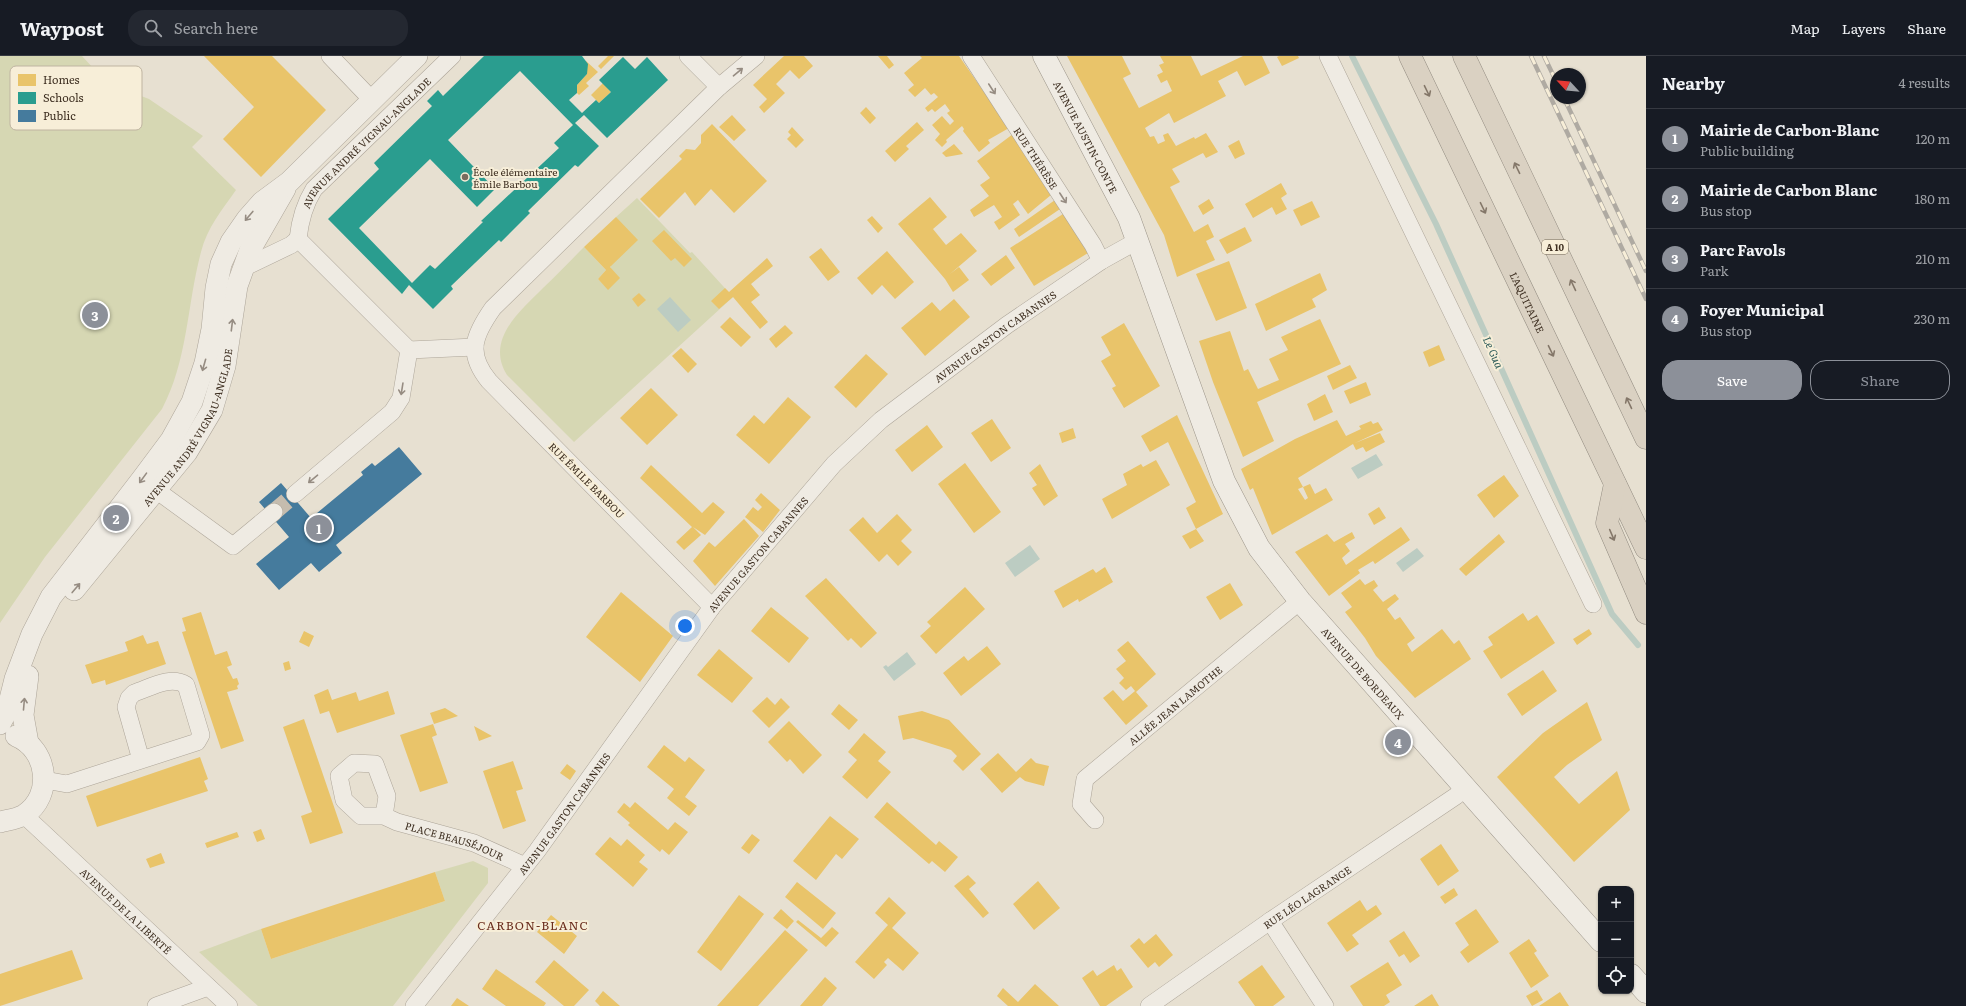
<!DOCTYPE html>
<meta charset="utf-8">
<style>
body{margin:0;font-family:Literata,serif;background:#242831;color:#f1f3f6}
.controls{position:absolute;right:12px;bottom:12px;display:grid;overflow:hidden;border-radius:8px;box-shadow:0 1px 3px #0004}
.controls button{width:36px;height:36px;display:grid;place-items:center;padding:0;border:0;border-bottom:1px solid #363941;background:#171b24;color:#f1f3f6;font:20px sans-serif}
.compass{position:absolute;left:1550px;top:12px;width:36px;height:36px;border-radius:50%;background:#171b24;box-shadow:0 1px 3px #0004;rotate:296deg}
.you{position:absolute;left:685px;top:570px;width:14px;height:14px;margin:-10px;border:3px solid #fff;border-radius:50%;background:#1a73e8;box-shadow:0 0 0 6px #1a73e833}
.badge{display:grid;place-items:center;width:26px;height:26px;border-radius:50%;background:#8c9099;color:#fff;font-size:13px;font-weight:700}
.pin{position:absolute;translate:-50% -50%;border:2px solid #fff;box-shadow:0 1px 4px #0006}
.list{margin:0;padding:0;list-style:none}
h2{display:flex;justify-content:space-between;align-items:center;height:52px;margin:0;padding:0 16px;font-size:17px}
h2 small{font-size:13px;font-weight:400;color:#9ea1a6}
.list li{display:grid;grid-template-columns:26px 1fr auto;gap:12px;align-items:center;box-sizing:border-box;height:60px;padding:0 16px;border-top:1px solid #363941}
.list b{display:block;font-size:15px;white-space:nowrap}
.list p{margin:0;font-size:13px;white-space:nowrap;color:#9ea1a6}
.list em{font-size:13px;font-style:normal;color:#9ea1a6}
.actions{display:flex;gap:8px;padding:12px 16px}
.actions a{flex:1;padding:9px 0;border:1px solid #8c9099;border-radius:16px;text-align:center;font-size:14px;color:#8c9099}
.actions .main{background:#8c9099;color:#fff}
.icon{flex:none;width:22px;height:22px;fill:none;stroke:currentColor;stroke-width:2;stroke-linecap:round;stroke-linejoin:round}
.map{position:relative;flex:none;width:1646px;height:950px;overflow:hidden}
header{display:flex;align-items:center;gap:24px;box-sizing:border-box;height:56px;padding:0 20px;background:#171b24;border-bottom:1px solid #363941}
header strong{font-size:19px}
nav{display:flex;gap:22px;margin-inline-start:auto;font-size:14px}
.search{width:280px;height:36px;background:#242831;display:flex;align-items:center;gap:10px;box-sizing:border-box;padding:0 14px;border-radius:16px;color:#9ea1a6;font-size:15px}
main{display:flex}
aside{flex:1;background:#171b24}
.map>svg:first-child{display:block}
.green{fill:#d6d7b3}
.water{fill:#bcccc2}
.homes{fill:#e9c46a}
.schools{fill:#2a9d8f;fill-rule:evenodd}
.public{fill:#457b9d}
.lines{fill:none;stroke-linecap:round;stroke-linejoin:round}
.stream{stroke:#bcccc2;stroke-width:6}
.minor-tunnel{stroke:#c5bcae;stroke-width:17;stroke-dasharray:17 8;stroke-linecap:butt}
.minor-casing{stroke:#ada599;stroke-width:18}
.tertiary-casing{stroke:#ada599;stroke-width:22}
.secondary-casing{stroke:#9c958a;stroke-width:23}
.motorway-casing{stroke:#928b80;stroke-width:23}
.minor{stroke:#efebe3;stroke-width:17}
.tertiary{stroke:#efebe3;stroke-width:21}
.secondary{stroke:#efebe3;stroke-width:22}
.motorway{stroke:#dad1c2;stroke-width:22}
.rail-casing{stroke:#afaaa2;stroke-width:4.5}
.rail{stroke:#f7eed8;stroke-width:3;stroke-dasharray:9;stroke-linecap:butt}
.oneway{stroke:#968c82}
.oneway2{stroke:#847769}
.poi-dot{fill:#786c5e;stroke:#f7eed8;stroke-width:1.5}
.labels{text-anchor:middle;dominant-baseline:central;stroke-width:4;stroke-linejoin:round;paint-order:stroke}
.shield{fill:#f7eed8;stroke:#756857;stroke-width:1}
.shield-label{font-size:9px;font-weight:bold;fill:#3d2e20}
.street-label{font-size:10px;fill:#3d2e20;stroke:#f7eed8}
.poi-label{font-size:10px;fill:#3d2e20;stroke:#f7eed8;text-anchor:start}
.water-label{font-size:11px;font-style:italic;fill:#2f5d5a;stroke:#f7eed8}
.quarter-label{font-size:12px;letter-spacing:1px;fill:#6b2e1e;stroke:#f7eed8}
.key{fill:#f7eed8;stroke:#bfb4a1;stroke-width:1}
.key-label{font-size:11px;fill:#3d2e20}
</style>
<header>
<strong>Waypost</strong>
<div class="search"><svg class="icon" aria-label="search" viewBox="0 0 24 24"><circle cx="10" cy="10" r="6"/><path d="M15 15l6 6"/></svg>Search here</div>
<nav><a>Map</a><a>Layers</a><a>Share</a></nav>
</header>
<main>
<div class="map">
<svg width="1646" height="950" viewBox="0 0 1646 950">
<rect width="100%" height="100%" fill="#e7e0d1"/>
<path class="green" d="M0,0H82L107,27L149,43L203,80L192,91L236,134C222,154 207,172 201,196C187,248 188,304 162,353L45,501L0,567Z
M637,142L690,197L692,196L733,241L574,386L507,319C485,284 520,255 543,232C557,219 570,205 584,191L606,214L598,223L608,233L616,161Z
M473,805L488,812V827L393,950H258L199,896L261,873L271,903L445,845L435,816Z"/>
<path class="water" d="M670,241L691,264L678,276L657,253Z
M1376,398L1383,409L1358,423L1351,412Z
M1030,489L1040,503L1015,521L1005,507Z
M1417,492L1424,500L1403,516L1396,507Z
M907,596L916,608L894,625L883,611L886,609L888,611Z"/>
<path class="homes" d="M204,0H272L326,54L261,121L223,83L254,51Z
M608,0H614L601,13L598,10Z
M784,0H804L813,10L799,23L790,14L776,28L785,37L764,57L759,51L767,43L753,29Z
M878,0H887L894,9L889,13Z
M920,0H959L1009,72L988,84L990,87L979,96L963,75L964,73L962,70L946,84L947,86L942,91L935,84L940,78L932,69L942,60L950,69L954,65L947,57L950,55L945,48L935,56L932,53L928,56L925,52L938,41L934,37L931,39L925,32L915,41L908,34L914,29L904,17L922,2Z
M1067,0H1122L1131,18L1123,22L1139,52L1172,35L1167,24L1161,27L1157,19L1163,16L1159,9L1164,7L1160,0H1191L1201,20L1243,0H1262L1270,17L1245,30L1237,15L1218,25L1226,40L1174,67L1169,57L1145,72L1150,81L1154,80L1158,88L1165,85L1163,79L1168,77L1176,90L1194,81L1195,83L1206,77L1218,96L1206,102L1203,97L1172,113L1180,126L1170,131L1194,176L1208,168L1214,181L1206,185L1215,204L1177,221L1164,179Z
M1279,0H1298L1299,2L1282,10L1277,1Z
M586,5L598,16L586,27L589,30L579,39L577,37V29L587,18Z
M603,27L611,36L599,47L591,39Z
M866,51L876,62L870,68L860,57Z
M732,59L746,74L734,85L719,71Z
M917,66L924,74L906,90L909,93L895,106L885,95Z
M712,68L767,125L734,157L711,133L695,150L685,136L659,162L640,143L682,103L679,100L686,93L695,94L701,87V79Z
M792,71L804,84L796,92L787,83L791,79L788,76Z
M1013,78L1051,139L1028,158L1018,144L1013,148L1020,159L999,174L994,166L1002,161L994,149L974,161L970,154L989,140L980,129L990,122L977,105Z
M1239,84L1245,98L1235,103L1228,90Z
M954,88L963,98L946,101L942,97Z
M1281,127L1287,138L1281,142L1287,153L1276,159L1272,151L1253,162L1245,148Z
M930,141L947,161L933,173L946,189L961,177L977,195L950,218L959,211L969,224L953,236L945,223L898,168Z
M1209,143L1214,152L1203,159L1198,150Z
M1055,144L1060,153L1019,181L1014,173Z
M1312,145L1320,161L1301,170L1293,154Z
M1063,158L1088,197L1034,230L1010,192Z
M872,160L883,172L878,177L867,164Z
M616,161L638,184L610,211L620,222L608,234L598,223L606,214L584,191Z
M1245,171L1252,185L1227,198L1219,184Z
M664,174L692,203L684,211L675,202L671,205L652,185Z
M821,192L840,216L828,225L809,201Z
M887,195L914,226L895,243L882,229L872,239L857,222Z
M1006,199L1015,212L991,230L981,218Z
M767,202L773,210L751,228L760,239L751,246L768,266L760,273L733,241L719,253L711,245L725,232L729,236Z
M1229,205L1247,252L1216,265L1196,218Z
M1320,217L1327,234L1312,243L1316,251L1266,275L1255,248Z
M639,237L646,244L638,251L632,243Z
M954,243L970,261L925,300L901,272L932,246L940,255Z
M730,261L751,281L741,291L720,271Z
M1320,263L1341,308L1257,346L1274,385L1243,401L1213,326L1199,285L1230,275L1244,315L1248,313L1258,333L1279,324L1269,303L1288,294L1281,281Z
M1124,267L1160,330L1124,352L1112,332L1116,330L1101,305L1111,299L1101,281Z
M785,269L793,277L776,292L769,283Z
M1439,289L1445,304L1429,311L1423,296Z
M681,292L697,308L688,317L672,300Z
M866,298L888,318L856,352L834,331Z
M1350,309L1357,322L1333,334L1327,320Z
M1366,326L1371,339L1350,348L1344,335Z
M651,332L678,359L647,389L620,362Z
M1325,338L1333,356L1314,365L1307,348Z
M788,341L811,361L769,408L736,379L754,359L764,368Z
M1177,359L1223,458L1196,473L1186,452L1196,446L1168,386L1150,396L1141,380Z
M992,363L1011,392L991,406L971,377Z
M1337,364L1346,380L1361,373L1359,370L1371,365L1373,368L1378,366L1383,374L1355,387L1380,377L1385,386L1366,396L1363,391L1356,394L1353,388L1298,422L1303,431L1298,433L1305,444L1308,442L1303,431L1310,428L1315,438L1326,432L1333,444L1272,479L1253,432L1250,434L1241,413L1295,383Z
M927,369L943,391L912,416L895,394Z
M1073,372L1076,382L1062,387L1059,377Z
M1156,404L1170,429L1112,463L1102,443L1127,429L1123,418L1141,408L1143,411Z
M965,407L1001,456L974,477L938,428Z
M1040,408L1058,440L1044,450L1032,432L1037,429L1029,417Z
M651,409L702,457L713,446L725,456L705,479L693,471L701,479L684,494L676,486L692,471L640,422Z
M1504,419L1519,440L1494,462L1477,439Z
M761,437L780,454L763,476L745,461L753,451L758,455L762,451L755,444Z
M1379,451L1386,462L1374,469L1368,458Z
M897,458L912,474L901,485L912,496L898,510L887,498L879,506L849,474L863,461L877,477Z
M744,463L759,480L715,530L693,505L709,486L715,491Z
M1401,471L1410,484L1375,508L1373,505L1358,514L1360,517L1329,540L1295,496L1327,478L1334,486L1352,476L1355,482L1345,488L1350,495L1342,502L1346,509Z
M1196,473L1204,485L1190,493L1182,480Z
M1499,478L1505,486L1466,520L1459,513Z
M1105,511L1113,526L1079,546L1078,543L1063,552L1054,535L1093,513L1096,517Z
M826,522L877,577L861,592L851,582L848,585L805,540Z
M1360,523L1365,529L1374,524L1378,530L1373,534L1383,546L1395,538L1399,543L1387,553L1395,564L1400,561L1415,582L1407,588L1412,596L1442,573L1454,588L1459,584L1471,603L1415,642L1376,600L1365,582L1345,556L1352,551L1341,537Z
M1230,527L1243,549L1220,564L1206,541Z
M965,531L985,553L936,598L920,580L931,570L927,566Z
M621,536L673,580L640,626L586,581Z
M771,551L809,582L789,607L751,575Z
M201,556L215,599L227,595L232,609L227,611L233,623L237,622L239,628L237,630L238,633L227,636L244,685L221,693L182,576L186,575L182,562Z
M1523,557L1528,565L1537,559L1555,587L1501,623L1483,595L1493,589L1488,581Z
M1589,573L1592,578L1577,589L1573,583Z
M304,575L314,580L309,591L299,586Z
M143,579L147,588L158,585L166,608L106,629L105,624L92,628L85,609L128,595L125,586Z
M1128,585L1156,618L1136,636L1148,650L1126,669L1103,642L1113,634L1123,645L1135,635L1131,630L1126,634L1119,627L1124,622L1116,613L1126,605L1117,594Z
M987,590L1001,608L961,640L943,617L964,600L968,605Z
M719,593L753,622L732,647L697,619Z
M289,605L291,613L285,615L283,607Z
M1543,614L1557,635L1522,660L1507,638Z
M328,633L332,644L356,636L359,645L388,635L395,658L337,677L329,655L320,658L314,639Z
M767,641L775,649L781,642L790,651L769,672L752,655Z
M1587,646L1602,684L1567,709L1554,721L1579,748L1617,715L1630,754L1574,806L1497,721L1543,677Z
M839,648L858,664L849,674L831,658Z
M445,652L458,660L434,668L430,657Z
M922,655L949,664L981,698L963,715L953,705L957,700L951,694L913,682L903,684L898,660Z
M304,663L343,777L310,788L301,760L312,756L283,671Z
M789,665L822,699L803,718L790,703L787,706L768,686Z
M433,668L437,679L432,681L448,727L420,736L400,679Z
M474,670L492,680L479,685Z
M864,677L886,696L878,705L891,716L867,743L842,721L857,704L848,696Z
M664,689L685,706L689,701L705,714L685,741L697,750L689,760L667,742L674,733L647,711Z
M998,697L1016,716L1031,702L1036,707L1049,710L1044,730L1025,725L1020,721L1002,737L980,713Z
M200,701L208,723L204,725L208,735L97,771L86,740Z
M513,705L523,733L516,735L526,765L503,773L483,715Z
M567,708L576,715L570,724L560,717Z
M635,746L668,774L675,766L688,776L669,799L662,793L660,796L628,769L630,767L617,756L624,747L630,752Z
M887,746L936,789L939,785L958,801L945,816L932,805L929,808L874,761Z
M830,760L859,783L842,803L836,798L816,824L793,805Z
M261,773L265,783L257,786L253,776Z
M237,776L239,781L207,792L205,787Z
M752,778L760,784L749,798L741,792Z
M610,781L621,790L627,783L645,799L639,806L648,813L633,831L595,798Z
M1441,788L1459,815L1438,830L1420,803Z
M161,797L165,807L150,812L146,803Z
M435,816L445,845L271,903L261,873Z
M968,819L976,827L969,833L989,857L983,862L954,830Z
M1038,825L1060,852L1034,874L1013,848Z
M797,826L836,857L823,873L785,841Z
M1454,832L1458,839L1445,848L1440,841Z
M739,839L764,858L721,915L697,896Z
M889,841L906,857L892,872L919,897L903,915L888,902L884,906L887,909L874,923L855,906L888,869L875,857Z
M1360,844L1367,855L1376,849L1382,858L1352,879L1359,888L1347,896L1327,867Z
M781,853L794,865L787,873L773,862Z
M1476,853L1499,886L1468,907L1460,896L1469,889L1455,867Z
M551,859L577,880L564,898L537,876Z
M798,864L821,882L832,871L839,877L826,891L796,866Z
M785,874L808,894L758,950H717Z
M1404,875L1420,900L1410,907L1404,898L1399,901L1389,885Z
M1156,878L1173,899L1159,911L1155,906L1148,912L1130,890L1139,882L1144,888Z
M1529,883L1537,895L1534,897L1549,920L1531,932L1509,897Z
M72,894L83,923L0,950V918Z
M554,904L589,934L574,950H564L535,926Z
M1388,906L1402,929L1386,939L1390,946L1384,950H1363L1350,930Z
M1114,909L1117,915L1121,912L1133,931L1106,950H1100L1082,922L1093,914L1097,920Z
M1262,909L1285,941L1273,950H1255L1238,926Z
M496,913L546,947L544,950H506L482,933Z
M825,921L837,932L822,950H800Z
M1035,928L1059,950H1008L997,940L1003,932L1018,946Z
M1537,934L1543,944L1532,950L1526,940Z
M603,935L620,950H600L595,945Z
M1560,936L1569,950H1539Z
M1432,938L1439,950H1414Z
M457,942L469,950H451Z"/>
<path class="schools" d="M484,0H582L588,8L587,18L577,29V37L569,44L582,57L596,44L599,47L611,36L599,24L623,1L635,13L647,1L668,24L607,82L584,59L575,67L599,90L578,111L575,109L528,155L530,157L501,186L499,184L451,230L453,233L433,253L409,229L402,238L328,163L379,113L374,107L432,50L427,45L438,34L443,40ZM520,15L573,69L554,87L559,92L481,165L483,166L435,213L430,209L412,227L359,172L430,103L477,151L495,133L448,84Z"/>
<path class="public" d="M399,391L422,418L336,489L342,497L319,516L311,507L279,534L256,508L289,481L259,446L281,427L311,462L363,419L361,416L372,407L375,410Z"/>
<g class="lines">
<path class="stream" d="M1352,0L1436,168L1612,558L1638,589"/>
<path class="minor-tunnel" d="M274,456L295,438"/>
<defs>
<g id="minor">
<path d="M330,0L372,44"/>
<path d="M688,0L719,31"/>
<path id="s1" d="M971,0L1093,189L1101,205"/>
<path d="M1328,0L1593,548"/>
<path id="s2" d="M298,183C300,164 304,149 314,133L452,0"/>
<path d="M298,183L409,294"/>
<path d="M243,212L291,189L298,183"/>
<path d="M409,294L475,291"/>
<path d="M156,434L233,490L274,456"/>
<path d="M295,438L392,356L401,342L409,294"/>
<path d="M712,551L489,325C466,297 474,279 493,252L719,31L756,0"/>
<path d="M45,724L67,728L197,686L201,679L186,629C170,619 150,632 134,637L129,642L126,651L141,704"/>
<path id="s3" d="M24,759L229,950"/>
<path id="s4" d="M384,760H361L344,744L339,720L354,707L375,708L387,740L384,760L397,766L474,787L525,810"/>
<path id="s5" d="M1095,764L1081,748L1085,723L1300,545"/>
<path d="M1270,865L1325,950"/>
<path d="M156,950L208,931"/>
<path id="s6" d="M414,950L537,795L712,551L834,408L881,364L1007,269L1101,205L1137,185"/>
<path id="s7" d="M1149,950L1270,865L1456,740L1465,731"/>
</g>
<g id="tertiary">
<path id="s8" d="M74,534L187,396L212,354L225,310L237,230L250,194L285,133"/>
<path d="M28,620L23,659L28,687"/>
<path d="M0,668L7,655L15,623L32,578L51,541L142,423L171,384L192,346L205,307L212,273L216,232L221,208L231,186L247,163L262,146L289,126L417,0"/>
<path d="M0,766C8,764 17,763 24,759C54,740 48,693 16,680"/>
</g>
<g id="secondary">
<path id="s9" d="M1044,0L1129,162L1224,425L1259,492L1300,545L1601,885"/>
<path d="M1631,919L1646,936"/>
</g>
<g id="motorway">
<path id="s10" d="M1410,0L1646,492"/>
<path d="M1464,0L1646,382"/>
<path d="M1615,428L1607,467L1646,557"/>
</g>
</defs>
<use href="#minor" class="minor-casing"/>
<use href="#tertiary" class="tertiary-casing"/>
<use href="#secondary" class="secondary-casing"/>
<use href="#motorway" class="motorway-casing"/>
<use href="#minor" class="minor"/>
<use href="#tertiary" class="tertiary"/>
<use href="#secondary" class="secondary"/>
<use href="#motorway" class="motorway"/>
<defs>
<path id="rail" d="M1531,0L1646,243
M1544,0L1556,25
M1564,42L1646,215"/>
</defs>
<use href="#rail" class="rail-casing"/>
<use href="#rail" class="rail"/>
</g>
<defs><path id="oneway-shaft" d="M-6 0H5M1.5-3L5.5 0L1.5 3" fill="none" stroke-width="1.6" stroke-linecap="round" stroke-linejoin="round"/></defs>
<g class="oneway">
<use href="#oneway-shaft" transform="translate(738 16) rotate(-40)"/>
<use href="#oneway-shaft" transform="translate(992 33) rotate(57)"/>
<use href="#oneway-shaft" transform="translate(1063 142) rotate(57)"/>
<use href="#oneway-shaft" transform="translate(249 160) rotate(130)"/>
<use href="#oneway-shaft" transform="translate(232 269) rotate(-83)"/>
<use href="#oneway-shaft" transform="translate(204 309) rotate(106)"/>
<use href="#oneway-shaft" transform="translate(402 333) rotate(99)"/>
<use href="#oneway-shaft" transform="translate(143 422) rotate(126)"/>
<use href="#oneway-shaft" transform="translate(313 423) rotate(140)"/>
<use href="#oneway-shaft" transform="translate(76 532) rotate(-50)"/>
<use href="#oneway-shaft" transform="translate(24 648) rotate(-85)"/>
</g>
<g class="oneway2">
<use href="#oneway-shaft" transform="translate(1427 35) rotate(64)"/>
<use href="#oneway-shaft" transform="translate(1517 112) rotate(-116)"/>
<use href="#oneway-shaft" transform="translate(1483 152) rotate(64)"/>
<use href="#oneway-shaft" transform="translate(1573 229) rotate(-115)"/>
<use href="#oneway-shaft" transform="translate(1551 295) rotate(64)"/>
<use href="#oneway-shaft" transform="translate(1629 347) rotate(-115)"/>
<use href="#oneway-shaft" transform="translate(1612 479) rotate(67)"/>
</g>
<circle class="poi-dot" cx="465" cy="121" r="4"/>
<g class="labels">
<rect class="shield" x="1542" y="184" width="26" height="14" rx="3"/>
<g class="shield-label">
<text x="1555" y="191">A 10</text>
</g>
<g class="street-label">
<text stroke="none"><textPath href="#s9" startOffset="91">AVENUE AUSTIN-CONTE</textPath></text>
<text stroke="none"><textPath href="#s2" startOffset="122">AVENUE ANDRÉ VIGNAU-ANGLADE</textPath></text>
<text stroke="none"><textPath href="#s1" startOffset="121">RUE THÉRÈSE</textPath></text>
<text stroke="none"><textPath href="#s10" startOffset="273">L'AQUITAINE</textPath></text>
<text stroke="none"><textPath href="#s6" startOffset="892">AVENUE GASTON CABANNES</textPath></text>
<text stroke="none"><textPath href="#s8" startOffset="201">AVENUE ANDRÉ VIGNAU-ANGLADE</textPath></text>
<text transform="translate(587 424) rotate(45)">RUE ÉMILE BARBOU</text>
<text stroke="none"><textPath href="#s6" startOffset="568">AVENUE GASTON CABANNES</textPath></text>
<text stroke="none"><textPath href="#s9" startOffset="701">AVENUE DE BORDEAUX</textPath></text>
<text stroke="none"><textPath href="#s5" startOffset="163">ALLÉE JEAN LAMOTHE</textPath></text>
<text stroke="none"><textPath href="#s6" startOffset="244">AVENUE GASTON CABANNES</textPath></text>
<text stroke="none"><textPath href="#s4" startOffset="241">PLACE BEAUSÉJOUR</textPath></text>
<text stroke="none"><textPath href="#s7" startOffset="192">RUE LÉO LAGRANGE</textPath></text>
<text stroke="none"><textPath href="#s3" startOffset="140">AVENUE DE LA LIBERTÉ</textPath></text>
</g>
<g class="poi-label">
<text x="473" y="115">École élémentaire<tspan x="473" dy="12">Émile Barbou</tspan></text>
</g>
<g class="water-label">
<text transform="translate(1494 296) rotate(66)">Le Gua</text>
</g>
<g class="quarter-label">
<text x="533" y="869">CARBON-BLANC</text>
</g>
</g>
<rect x="10" y="10" width="132" height="64" rx="6" class="key"/>
<rect x="18" y="18" width="18" height="12" fill="#e9c46a"/>
<rect x="18" y="36" width="18" height="12" fill="#2a9d8f"/>
<rect x="18" y="54" width="18" height="12" fill="#457b9d"/>
<g class="key-label">
<text x="43" y="28">Homes</text>
<text x="43" y="46">Schools</text>
<text x="43" y="64">Public</text>
</g>
</svg>
<div class="controls">
<button>+</button>
<button>−</button>
<button><svg class="icon" aria-label="locate" viewBox="0 0 24 24"><circle cx="12" cy="12" r="6"/><path d="M12 2v4M12 18v4M2 12h4M18 12h4"/></svg></button>
</div>
<svg class="compass" viewBox="-18 -18 36 36"><path d="M0-13l5 13h-10z" fill="#e53935"/><path d="M0 13l5-13h-10z" fill="#9ea1a6"/></svg>
<div class="you"></div>
<div class="pin badge" style="left:319px;top:472px">1</div>
<div class="pin badge" style="left:116px;top:462px">2</div>
<div class="pin badge" style="left:95px;top:259px">3</div>
<div class="pin badge" style="left:1398px;top:686px">4</div>
</div>
<aside>
<h2>Nearby<small>4 results</small></h2>
<ul class="list">
<li><span class="badge">1</span><div><b>Mairie de Carbon-Blanc</b><p>Public building</p></div><em>120 m</em></li>
<li><span class="badge">2</span><div><b>Mairie de Carbon Blanc</b><p>Bus stop</p></div><em>180 m</em></li>
<li><span class="badge">3</span><div><b>Parc Favols</b><p>Park</p></div><em>210 m</em></li>
<li><span class="badge">4</span><div><b>Foyer Municipal</b><p>Bus stop</p></div><em>230 m</em></li>
</ul>
<div class="actions"><a class="main">Save</a><a>Share</a></div>
</aside>
</main>
